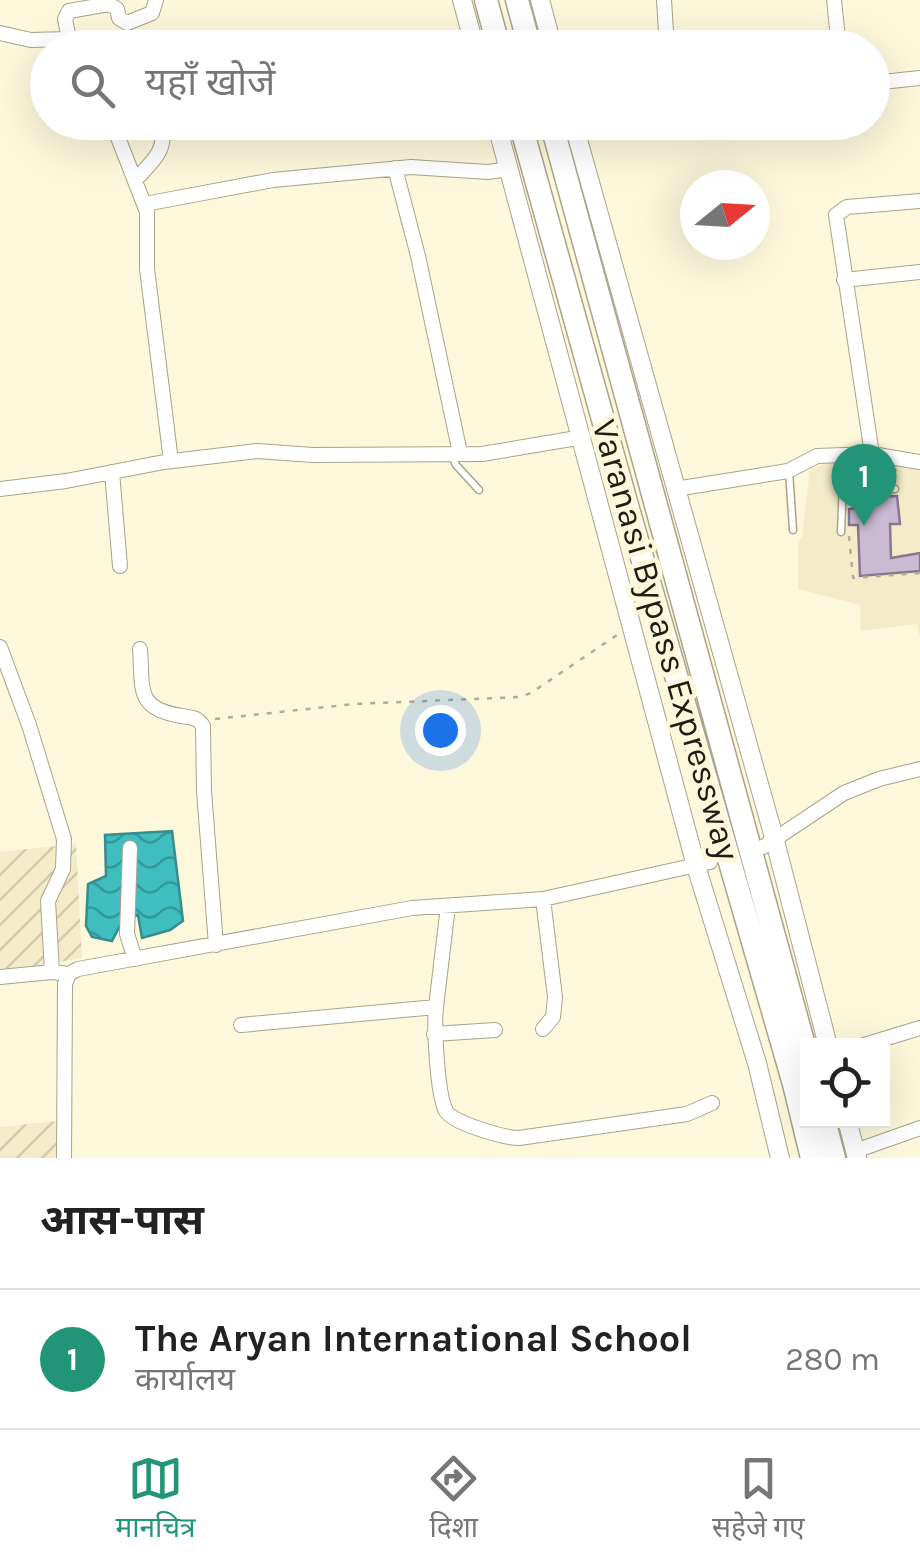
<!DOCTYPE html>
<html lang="hi">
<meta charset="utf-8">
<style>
body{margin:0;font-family:Karla,"Noto Sans Devanagari",sans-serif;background:#f2f2f2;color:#222}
.controls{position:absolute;right:30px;bottom:30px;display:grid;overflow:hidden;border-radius:0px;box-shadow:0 10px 40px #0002}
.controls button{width:90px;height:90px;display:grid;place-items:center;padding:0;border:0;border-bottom:2px solid #e0e0e0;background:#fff;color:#222;font:50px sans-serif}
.compass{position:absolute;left:680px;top:170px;width:90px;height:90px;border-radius:50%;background:#fff;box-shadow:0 10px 40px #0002;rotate:72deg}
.you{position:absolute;left:440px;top:730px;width:35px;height:35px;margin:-25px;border:8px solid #fff;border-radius:50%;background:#1a73e8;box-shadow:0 0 0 15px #1a73e833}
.badge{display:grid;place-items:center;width:65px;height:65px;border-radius:50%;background:#229578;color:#fff;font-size:32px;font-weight:700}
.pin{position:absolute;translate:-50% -82px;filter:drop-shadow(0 2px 5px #0008)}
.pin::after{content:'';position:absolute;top:52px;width:35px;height:30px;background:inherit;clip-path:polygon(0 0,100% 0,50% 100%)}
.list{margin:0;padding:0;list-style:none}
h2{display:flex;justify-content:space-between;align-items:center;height:130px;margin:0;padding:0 40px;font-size:42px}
h2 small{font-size:32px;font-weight:400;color:#767676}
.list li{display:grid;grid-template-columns:65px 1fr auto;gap:30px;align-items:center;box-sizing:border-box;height:140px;padding:0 40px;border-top:2px solid #e0e0e0}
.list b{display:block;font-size:38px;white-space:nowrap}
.list p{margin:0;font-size:32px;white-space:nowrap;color:#767676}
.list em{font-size:32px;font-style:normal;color:#767676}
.icon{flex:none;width:55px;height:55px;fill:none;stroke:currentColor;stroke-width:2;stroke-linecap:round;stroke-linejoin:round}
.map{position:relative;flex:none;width:920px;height:1158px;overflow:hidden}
.search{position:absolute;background:#fff;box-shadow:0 10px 40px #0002;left:30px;right:30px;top:30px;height:110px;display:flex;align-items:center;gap:25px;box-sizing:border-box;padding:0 35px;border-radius:55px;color:#767676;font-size:38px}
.sheet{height:270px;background:#fff}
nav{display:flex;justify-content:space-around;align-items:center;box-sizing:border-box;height:140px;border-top:2px solid #e0e0e0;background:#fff;font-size:28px;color:#767676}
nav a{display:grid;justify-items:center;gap:5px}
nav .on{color:#229578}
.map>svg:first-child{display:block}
.industrial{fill:url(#industrial-furrows)}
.built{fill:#f4ecc9}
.water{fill:url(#water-waves);stroke:#368d8b;stroke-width:2.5}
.building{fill:#cabbd3;stroke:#86788e;stroke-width:2.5}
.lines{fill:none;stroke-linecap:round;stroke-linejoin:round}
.service-casing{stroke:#a9a389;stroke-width:9}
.minor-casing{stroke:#a9a389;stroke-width:16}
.tertiary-casing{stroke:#a9a389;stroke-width:20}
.trunk-casing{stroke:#a9a389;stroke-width:25}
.path{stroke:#b0ac96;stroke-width:2.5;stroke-dasharray:5 8;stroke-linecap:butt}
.service{stroke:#fff;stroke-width:6}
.minor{stroke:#fff;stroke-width:14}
.tertiary{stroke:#fff;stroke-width:18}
.trunk{stroke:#fff;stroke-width:22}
.labels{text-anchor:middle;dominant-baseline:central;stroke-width:10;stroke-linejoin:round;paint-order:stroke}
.street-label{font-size:35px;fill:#1f1d13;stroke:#fdf7db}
</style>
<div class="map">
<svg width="920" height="1158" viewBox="0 0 920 1158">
<defs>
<pattern id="industrial-furrows" width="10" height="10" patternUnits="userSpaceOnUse" patternTransform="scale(2.5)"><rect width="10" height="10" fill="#f4ecc9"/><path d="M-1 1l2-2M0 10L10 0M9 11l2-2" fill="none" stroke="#d1caac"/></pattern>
<pattern id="water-waves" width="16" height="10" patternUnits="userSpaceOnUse" patternTransform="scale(2.5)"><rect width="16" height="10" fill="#40bdbe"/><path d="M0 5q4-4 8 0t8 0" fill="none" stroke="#359999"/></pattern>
</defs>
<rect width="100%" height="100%" fill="#fdf7db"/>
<path class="industrial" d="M76,844L82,958L0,972V852Z
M68,1120L70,1158H0V1127Z"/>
<path class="built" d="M849,459L920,470V637L917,624L861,631L860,605L798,589V542L802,537L810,470L835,460Z"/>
<path class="water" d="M172,831L183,921L170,930L142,938L138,915L124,918L112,941L92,937L86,926L88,884L106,876L105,835Z"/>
<path class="building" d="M853,465L895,470L894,482L850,479Z
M897,496L900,524H890L891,558L920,553V571L860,576L858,525H849V509L856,508L854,497Z"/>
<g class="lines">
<defs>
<path id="service" d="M551,37L630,48
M452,456L456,465L479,490
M841,456L843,481L847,487L895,489
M789,471L793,530
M841,532L843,482"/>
<path id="minor" d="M664,0L667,48
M834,0L839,48
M0,33L31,40L69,39L82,48
M69,39L65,19L69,11L109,4L117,9L119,18L127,23L152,13L156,0
M872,83L920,78
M112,122L147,212V269L171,461
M395,168L418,256L460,453
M136,179C153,161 169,149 160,122
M145,204L273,180L411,167L488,172L510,169
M844,280L920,272
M872,454L920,462
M112,472L120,566
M0,489L66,481L164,462L257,451L313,455L482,454L583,437
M675,489L788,471L817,456L872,454L836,215L847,207L920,201
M0,647L29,725L64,839L63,869L48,901L52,972L69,974
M140,649C143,689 135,709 182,716C193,718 197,717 203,726L204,791L216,945
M763,847L844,793L879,779L920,769
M130,848L127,934L135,959
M543,899L555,997L553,1017L543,1029
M0,977L52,972
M436,1007C434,1027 437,1094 446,1111C452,1123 505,1138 519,1138L687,1114L712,1103
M241,1025L436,1007L448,906
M434,1034L495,1030
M861,1046L920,1028
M855,1151L920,1128
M64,1158L65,984L69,974L78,969L412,908L543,899L710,862"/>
<path id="tertiary" d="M462,0L475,48
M540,0L553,48
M496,122L696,866L757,1063L780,1158
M573,122L775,841L828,1046
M847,1120L857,1158"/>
<path id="trunk" d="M486,0L499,48
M517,0L530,48
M520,122L628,509L794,1084L812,1158
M551,122L808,1060
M824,1120L834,1158"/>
</defs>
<use href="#service" class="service-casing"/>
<use href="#minor" class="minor-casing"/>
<use href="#tertiary" class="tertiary-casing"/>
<use href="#trunk" class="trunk-casing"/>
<path class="path" d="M849,536L853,578L920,573
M215,719L354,704L520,697L531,693L617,635"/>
<use href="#service" class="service"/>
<use href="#minor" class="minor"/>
<use href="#tertiary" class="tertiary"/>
<use href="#trunk" class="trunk"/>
</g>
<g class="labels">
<g class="street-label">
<text transform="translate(666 640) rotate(74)">Varanasi Bypass Expressway</text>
</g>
</g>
</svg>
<div class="controls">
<button><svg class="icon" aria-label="locate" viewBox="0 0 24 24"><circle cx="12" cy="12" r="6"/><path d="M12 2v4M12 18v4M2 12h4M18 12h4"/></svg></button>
</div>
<svg class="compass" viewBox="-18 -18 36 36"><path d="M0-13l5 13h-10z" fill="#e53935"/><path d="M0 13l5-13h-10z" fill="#767676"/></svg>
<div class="you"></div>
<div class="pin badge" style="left:864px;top:526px">1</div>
<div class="search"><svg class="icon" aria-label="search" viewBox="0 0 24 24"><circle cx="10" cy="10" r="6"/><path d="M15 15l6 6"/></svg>यहाँ खोजें</div>
</div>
<section class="sheet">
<h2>आस-पास<small></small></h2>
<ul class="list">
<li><span class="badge">1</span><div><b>The Aryan International School</b><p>कार्यालय</p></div><em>280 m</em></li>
</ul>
</section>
<nav>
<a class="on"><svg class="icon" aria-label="map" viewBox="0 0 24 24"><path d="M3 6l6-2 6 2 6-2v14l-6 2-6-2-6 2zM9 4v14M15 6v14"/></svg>मानचित्र</a>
<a><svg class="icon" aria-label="directions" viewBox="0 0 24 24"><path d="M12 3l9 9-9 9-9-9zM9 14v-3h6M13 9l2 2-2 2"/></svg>दिशा</a>
<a><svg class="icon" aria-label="saved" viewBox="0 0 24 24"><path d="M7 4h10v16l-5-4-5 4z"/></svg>सहेजे गए</a>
</nav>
